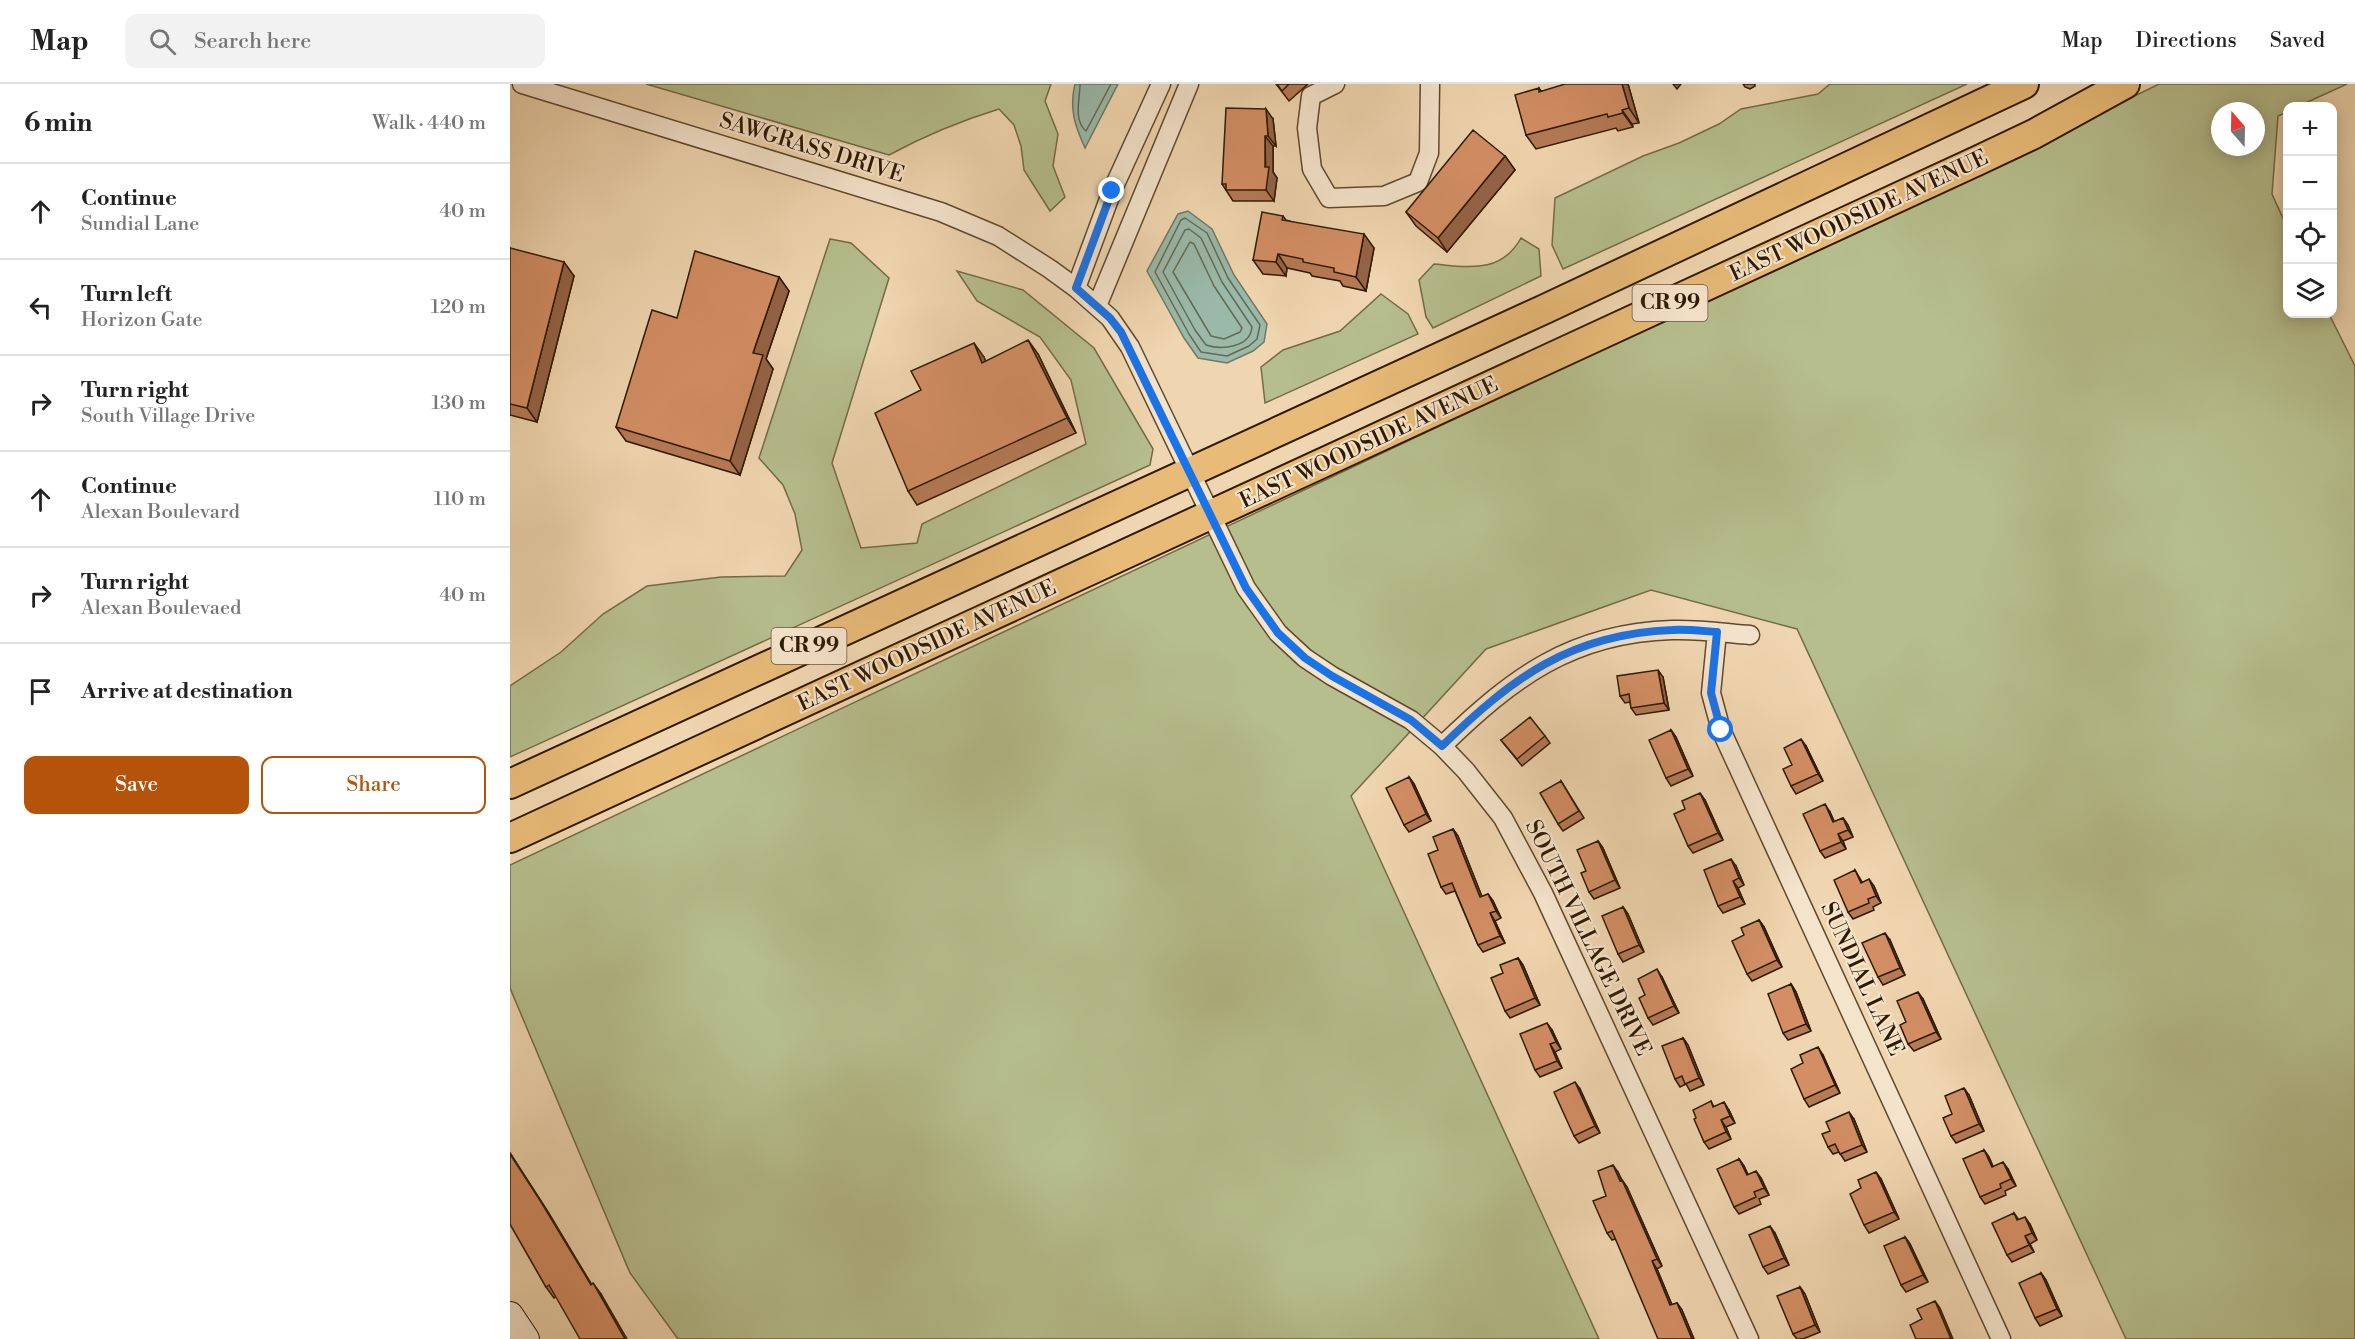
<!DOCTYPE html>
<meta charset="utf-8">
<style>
body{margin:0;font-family:"Libre Bodoni",serif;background:#f2f2f2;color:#222}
.controls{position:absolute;right:18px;top:18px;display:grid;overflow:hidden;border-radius:12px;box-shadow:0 3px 15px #0003}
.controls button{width:54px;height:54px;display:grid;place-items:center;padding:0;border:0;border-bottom:2px solid #e0e0e0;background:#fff;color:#222;font:30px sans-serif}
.compass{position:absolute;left:1701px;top:18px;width:54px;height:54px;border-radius:50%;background:#fff;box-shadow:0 3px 15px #0003;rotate:340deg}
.stop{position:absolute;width:18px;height:18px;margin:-14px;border:4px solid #1a73e8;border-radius:50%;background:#fff}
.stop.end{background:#1a73e8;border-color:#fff;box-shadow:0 2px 6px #0008}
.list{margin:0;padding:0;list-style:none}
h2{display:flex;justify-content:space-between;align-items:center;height:78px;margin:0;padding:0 24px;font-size:26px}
h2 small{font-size:20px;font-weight:400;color:#767676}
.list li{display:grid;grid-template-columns:39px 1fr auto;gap:18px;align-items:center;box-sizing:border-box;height:96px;padding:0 24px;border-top:2px solid #e0e0e0}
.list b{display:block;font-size:22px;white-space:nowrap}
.list p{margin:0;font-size:20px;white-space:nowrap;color:#767676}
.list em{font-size:20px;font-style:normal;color:#767676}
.actions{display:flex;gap:12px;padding:18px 24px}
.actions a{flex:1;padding:14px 0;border:2px solid #b45309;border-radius:12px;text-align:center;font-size:21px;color:#b45309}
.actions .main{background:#b45309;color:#fff}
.icon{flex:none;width:33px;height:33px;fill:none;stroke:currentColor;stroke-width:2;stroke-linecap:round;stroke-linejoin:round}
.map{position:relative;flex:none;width:1845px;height:1255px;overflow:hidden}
header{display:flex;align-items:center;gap:36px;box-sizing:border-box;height:84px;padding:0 30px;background:#fff;border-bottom:2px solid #e0e0e0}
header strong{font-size:28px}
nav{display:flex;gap:33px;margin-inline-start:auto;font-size:21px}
.search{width:420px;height:54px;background:#f2f2f2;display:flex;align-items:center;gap:15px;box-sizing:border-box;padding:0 21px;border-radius:12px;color:#767676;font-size:22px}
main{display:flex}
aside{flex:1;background:#fff}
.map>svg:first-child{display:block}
.green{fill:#b6be8d;stroke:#726c46;stroke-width:1.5;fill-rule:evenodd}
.water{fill:#9ab9a9;stroke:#6f7965;stroke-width:1.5}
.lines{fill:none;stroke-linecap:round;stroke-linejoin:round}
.shore{stroke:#646a54;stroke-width:1.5}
.minor-casing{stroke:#5f492c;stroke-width:21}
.secondary-casing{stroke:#2f1a00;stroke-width:28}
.primary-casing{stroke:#2f1a00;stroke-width:32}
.minor{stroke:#f5e4cc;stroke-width:18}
.secondary{stroke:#f5e4cc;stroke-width:26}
.primary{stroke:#e8bb78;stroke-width:28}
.wall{fill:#b57a56;stroke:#2f1a00;stroke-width:1.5}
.shaded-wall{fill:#946346;stroke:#2f1a00;stroke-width:1.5}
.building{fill:#d38e64;stroke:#2f1a00;stroke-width:1.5}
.route{stroke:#1a73e8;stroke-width:8}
.labels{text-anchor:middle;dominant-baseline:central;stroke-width:4.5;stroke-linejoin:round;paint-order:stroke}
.shield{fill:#f5e4cc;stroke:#6a573d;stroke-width:1.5}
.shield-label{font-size:21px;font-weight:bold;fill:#2f1a00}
.street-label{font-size:22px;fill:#2f1a00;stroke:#f5e4cc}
</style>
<header>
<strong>Map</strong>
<div class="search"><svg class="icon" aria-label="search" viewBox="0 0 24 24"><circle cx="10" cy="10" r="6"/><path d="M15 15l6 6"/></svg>Search here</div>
<nav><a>Map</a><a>Directions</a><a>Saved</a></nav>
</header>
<main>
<aside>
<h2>6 min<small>Walk · 440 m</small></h2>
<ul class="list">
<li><svg class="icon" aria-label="ahead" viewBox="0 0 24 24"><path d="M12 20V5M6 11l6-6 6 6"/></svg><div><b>Continue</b><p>Sundial Lane</p></div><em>40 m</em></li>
<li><svg class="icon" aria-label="left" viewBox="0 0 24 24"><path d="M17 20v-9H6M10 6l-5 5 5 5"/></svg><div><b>Turn left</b><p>Horizon Gate</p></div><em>120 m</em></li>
<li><svg class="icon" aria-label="right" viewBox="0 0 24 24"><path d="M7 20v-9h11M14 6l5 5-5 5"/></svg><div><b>Turn right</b><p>South Village Drive</p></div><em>130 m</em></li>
<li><svg class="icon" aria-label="ahead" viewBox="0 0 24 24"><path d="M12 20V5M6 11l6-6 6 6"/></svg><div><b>Continue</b><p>Alexan Boulevard</p></div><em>110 m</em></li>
<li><svg class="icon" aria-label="right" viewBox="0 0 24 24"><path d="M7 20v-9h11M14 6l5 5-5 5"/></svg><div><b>Turn right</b><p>Alexan Boulevaed</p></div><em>40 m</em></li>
<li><svg class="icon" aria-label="arrive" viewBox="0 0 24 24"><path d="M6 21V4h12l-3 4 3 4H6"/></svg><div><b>Arrive at destination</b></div></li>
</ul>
<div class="actions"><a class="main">Save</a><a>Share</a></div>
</aside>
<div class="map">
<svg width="1845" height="1255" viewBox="0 0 1845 1255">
<rect width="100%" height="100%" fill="#f0d6b0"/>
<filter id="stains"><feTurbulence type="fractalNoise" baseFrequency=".00333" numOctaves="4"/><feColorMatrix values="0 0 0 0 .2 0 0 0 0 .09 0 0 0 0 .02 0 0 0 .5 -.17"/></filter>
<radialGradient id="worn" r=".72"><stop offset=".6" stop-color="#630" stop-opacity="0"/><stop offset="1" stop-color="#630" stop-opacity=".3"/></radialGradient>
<path class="green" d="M136,0H541L535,17L548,50L543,82L555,113L540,127L514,86L511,62L504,41L489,25C450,37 414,52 379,71Z
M1320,0H1457L1053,185L1042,161L1045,114L1133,72L1169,59L1209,40L1231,25L1308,10Z
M1649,0H1837L1789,22H1778L1777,28L1768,32L1762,110L1777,143L1778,230H1819L1845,282V1255H1616L1287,545L1141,506L976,565L841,712L1089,1255H168L120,1189L0,904V781L1527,60ZM1710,27H1746V63H1710Z
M1011,154L1029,165L1031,192L923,244L916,233L909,196L924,180C959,183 991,190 1011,154Z
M320,155L341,159L379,194L322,379L351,464L407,459L412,440L576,360L561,296L530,253L467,217L447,187L513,206L584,264L643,365L640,381L0,673V602L51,568L93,530L137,502L211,493L275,492L292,466L285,430L273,401L249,374Z
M871,210L898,230L908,250L755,319L751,283L773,266L830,247Z"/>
<path class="water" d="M565,0H608L575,64C565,42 559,25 565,0Z
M678,127L702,145L724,191L757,240L754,258L743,267L717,279L688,274L674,254L637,187L668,130Z"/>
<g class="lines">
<path class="shore" d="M570,0C570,15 563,36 576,47L601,0
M675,134L697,149L718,194L750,241L747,255L739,262L717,272L691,268L679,250L645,188L671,136Z
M679,145L691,154L712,198L742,243C740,264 711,266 696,261L685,246L653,188L675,146Z
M680,158L684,160L704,202L732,244L730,248L714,255L701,252L663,188Z"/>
<defs>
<path id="minor" d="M12,0L431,128L488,152L540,185L566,204L600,234L620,263L736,504L768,549L795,574L822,592L901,636L932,662L956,687L993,734L1033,809L1239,1255
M825,0L801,12L797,44L802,85L819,114L874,112L908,98L919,69L920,0
M566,204L602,107L651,0
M587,222L679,0
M1207,548L1201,609L1211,646L1491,1255
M932,662C1002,594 1061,549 1162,546C1188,545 1215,549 1240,551"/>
<path id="secondary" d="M0,1231L16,1255"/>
<path id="primary" d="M0,700L1035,225L1514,0
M0,754L1469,76L1524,50L1615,0"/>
</defs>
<use href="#minor" class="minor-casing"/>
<use href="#secondary" class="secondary-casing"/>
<use href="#primary" class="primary-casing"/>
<use href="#minor" class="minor"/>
<use href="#secondary" class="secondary"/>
<use href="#primary" class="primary"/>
</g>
<path class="wall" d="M766,0H798L779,17Z
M1118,0L1129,39L1122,40L1123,43L1108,47L1106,44L1026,65L1016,51L1029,4L1031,7Z
M1233,0H1245V2L1240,5L1235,3Z
M763,35L766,62H763V88L767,94L764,117H723L712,100Z
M995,72L1005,86L937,168L906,142L896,128Z
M773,132L776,136L864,164L856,207L833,202L830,197L802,192L800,189L777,184L776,192L753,190L743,176Z
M0,164L64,192L27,338L0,331Z
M269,193L279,207L256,275L263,285L230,391L116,357L106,343Z
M528,270L566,349L407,421L398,407L411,306L474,273L475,277Z
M1153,593L1159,626L1126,631L1121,624L1120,618L1115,619L1110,612Z
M1161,646L1166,653L1183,692L1161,702L1156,694Z
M1035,652L1040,659L1012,682L991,656Z
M1296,662L1313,697L1286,710L1281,702L1282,681Z
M899,693L904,700L921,737L899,748L894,741Z
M1051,697L1074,734L1053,747L1048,740Z
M1195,716L1213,756L1183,769L1178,762L1175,725Z
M1320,728L1324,738L1333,734L1338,741L1343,753L1333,757L1336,765L1315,774L1310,767Z
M943,745L948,752L972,813L978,810L983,817L991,834L985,837L995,859L973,868L968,861L945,807L936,810L931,803L928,766Z
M1088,757L1093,764L1110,804L1084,815L1079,808L1076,787Z
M1226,782L1234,801L1228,804L1235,820L1213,829L1208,822Z
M1345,786L1352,798L1364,802L1371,819L1363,823L1364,826L1343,835L1338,828Z
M1113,823L1118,830L1134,868L1113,878L1108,870Z
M1249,836L1254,843L1272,883L1242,897L1237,890L1234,851Z
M1380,856L1395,891L1373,901L1368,893Z
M1008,874L1013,881L1030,921L1000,934L995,927L993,889Z
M1152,893L1169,929L1143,941L1138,934L1135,911Z
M1281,900L1286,908L1301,947L1278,956L1273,949Z
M1413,915L1431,955L1404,967L1398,960L1396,938Z
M1042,946L1051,965L1045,968L1052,984L1030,993L1025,986Z
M1173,954L1178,961L1194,1001L1180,1007L1176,1000L1170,1003L1165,995Z
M1313,971L1330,1009L1299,1023L1294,1015Z
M1070,1005L1090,1049L1069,1059L1064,1052Z
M1459,1011L1474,1047L1446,1059L1441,1052L1442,1030Z
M1201,1017L1204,1023L1219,1026L1225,1039L1216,1043L1221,1055L1199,1065L1194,1058L1186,1034Z
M1344,1035L1357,1068L1335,1077L1329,1068L1323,1070L1318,1063Z
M1474,1066L1479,1073L1483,1083L1498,1085L1506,1102L1495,1107L1496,1111L1475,1120L1470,1113Z
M0,1069L38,1128L81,1200L91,1210L46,1212L44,1214L36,1203L0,1140Z
M1229,1075L1234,1082L1238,1091L1251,1094L1259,1111L1249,1115L1251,1120L1229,1130L1224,1123Z
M1108,1088L1112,1096L1117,1103L1152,1182L1147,1185L1162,1221L1167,1219L1172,1226L1184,1255L1105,1155L1102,1156L1097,1149L1096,1112Z
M1371,1095L1389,1135L1359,1149L1354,1141Z
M1504,1129L1509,1136L1520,1140L1527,1156L1520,1160L1524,1168L1502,1178L1497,1171Z
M1265,1149L1279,1181L1258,1190L1253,1183Z
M1395,1153L1400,1160L1418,1198L1396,1208L1391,1201Z
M1531,1189L1536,1196L1552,1232L1530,1242L1525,1234Z
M1290,1203L1295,1210L1310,1248L1293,1255H1287L1283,1250Z"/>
<path class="shaded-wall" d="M1112,0H1118L1129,39L1119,24Z
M1163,0H1171L1167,5Z
M756,25L763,35L766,62L758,52Z
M1112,26L1122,40L1123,43L1113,29Z
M755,52L763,62V88L767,94L764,117L756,106Z
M995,72L1005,86L937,168L928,154Z
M854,150L864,164L856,207L846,193Z
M768,170L777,184L776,192L766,178Z
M54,178L64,192L27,338L17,324Z
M269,193L279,207L256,275L263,285L230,391L220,377L243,269Z
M518,256L528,270L566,349L557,334Z
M464,259L474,273L482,293L472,279Z
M1148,586L1153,593L1159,626L1154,619Z
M1161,646L1166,653L1183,692L1178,685Z
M1291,655L1296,662L1313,697L1308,690Z
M899,693L904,700L921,737L916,730Z
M1190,709L1195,716L1213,756L1208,749Z
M1315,720L1320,728L1328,745L1323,738Z
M1333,734L1338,741L1343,753L1338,746Z
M943,745L948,752L975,820L970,813Z
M1328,750L1333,757L1336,765L1331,758Z
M1088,757L1093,764L1110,804L1105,796Z
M1221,775L1226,782L1234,801L1229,794Z
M1359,795L1364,802L1371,819L1366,812Z
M1223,797L1228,804L1235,820L1230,813Z
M978,810L983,817L991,834L986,827Z
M1113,823L1118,830L1134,868L1129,861Z
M980,829L985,837L995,859L990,852Z
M1249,836L1254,843L1272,883L1267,876Z
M1375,849L1380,856L1395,891L1390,884Z
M1008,874L1013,881L1030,921L1025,914Z
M1147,885L1152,893L1169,929L1164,922Z
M1281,900L1286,908L1301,947L1296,940Z
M1408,908L1413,915L1431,955L1426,948Z
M1037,939L1042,946L1051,965L1046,958Z
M1173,954L1178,961L1194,1001L1189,994Z
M1040,960L1045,968L1052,984L1047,977Z
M1308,963L1313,971L1330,1009L1325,1001Z
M1065,998L1070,1005L1090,1049L1085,1042Z
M1454,1004L1459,1011L1474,1047L1469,1040Z
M1214,1018L1219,1026L1225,1039L1220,1032Z
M1339,1028L1344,1035L1357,1068L1352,1061Z
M1211,1036L1216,1043L1221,1055L1216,1048Z
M1474,1066L1479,1073L1487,1091L1482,1083Z
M0,1069L38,1128L88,1211L81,1201Z
M1229,1075L1234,1082L1242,1099L1237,1091Z
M1493,1078L1498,1085L1506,1102L1501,1095Z
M1103,1081L1108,1088L1115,1104L1110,1097Z
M1246,1087L1251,1094L1259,1111L1254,1104Z
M1366,1088L1371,1095L1389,1135L1384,1128Z
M1112,1096L1117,1103L1152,1182L1147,1175Z
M1515,1133L1520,1140L1527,1156L1522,1149Z
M1260,1142L1265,1149L1279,1181L1274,1174Z
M1515,1152L1520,1160L1524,1168L1519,1161Z
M1395,1153L1400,1160L1418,1198L1413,1191Z
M1142,1177L1147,1185L1165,1228L1160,1221Z
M1531,1189L1536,1196L1552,1232L1547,1225Z
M83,1199L91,1210L117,1255H115Z
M1290,1203L1295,1210L1310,1248L1305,1241Z
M1425,1217L1430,1224L1443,1255H1441Z
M1167,1219L1172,1226L1184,1255H1182Z"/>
<path class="building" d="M767,0H779L772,7Z
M1055,0H1112L1119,24L1112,26L1113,29L1098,33L1097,30L1016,51L1005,11L1029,4V8Z
M716,24L756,25L758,52H755V83H759L756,106H716V100H712Z
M963,46L995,72L928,154L896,128Z
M752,128L773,132L772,136L854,150L846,193L824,188V184L793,178V175L768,170L766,178L743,176Z
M0,164L54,178L17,324L0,320Z
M185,167L269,193L243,269L253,271L220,377L106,343L142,226L167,234Z
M518,256L557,334L398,407L365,329L411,306L401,287L464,259L472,279Z
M1148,586L1154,619L1121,624L1119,610L1110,612L1107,592Z
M1020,633L1035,652L1007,675L991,656Z
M1161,646L1178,685L1156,694L1139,656Z
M1291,655L1308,690L1281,702L1273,685L1282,681L1274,664Z
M899,693L916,730L894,741L876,704Z
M1051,697L1069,727L1048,740L1030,709Z
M1190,709L1208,749L1178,762L1164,730L1175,725L1172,717Z
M1315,720L1323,738L1333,734L1338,746L1328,750L1331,758L1310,767L1293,730Z
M943,745L970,813L978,810L986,827L980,829L990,852L968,861L942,799L931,803L918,770L928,766L923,753Z
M1088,757L1105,796L1079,808L1071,789L1076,787L1067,766Z
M1221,775L1229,794L1223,797L1230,813L1208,822L1194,786Z
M1345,786L1351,799L1359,795L1366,812L1358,815L1359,819L1338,828L1324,796Z
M1113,823L1129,861L1108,870L1092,832Z
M1249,836L1267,876L1237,890L1222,857L1234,851L1231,844Z
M1375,849L1390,884L1368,893L1352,859Z
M1008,874L1025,914L995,927L981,894L993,889L990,881Z
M1147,885L1164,922L1138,934L1129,914L1135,911L1128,895Z
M1281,900L1296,940L1273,949L1258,910Z
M1408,908L1426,948L1398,960L1390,941L1396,938L1387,917Z
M1037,939L1046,958L1040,960L1047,977L1025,986L1010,950Z
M1173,954L1189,994L1175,1000L1172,992L1165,995L1152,962Z
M1308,963L1325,1001L1294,1015L1281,985L1293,979L1290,971Z
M1065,998L1085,1042L1064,1052L1044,1008Z
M1454,1004L1469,1040L1441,1052L1433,1034L1442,1030L1435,1012Z
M1201,1017L1203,1023L1214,1018L1220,1032L1211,1036L1216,1048L1194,1058L1184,1035L1186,1034L1183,1026Z
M1339,1028L1352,1061L1330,1070L1325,1060L1318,1063L1312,1050L1320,1047L1316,1038Z
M1474,1066L1482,1083L1493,1078L1501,1095L1490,1100L1491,1104L1470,1113L1453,1075Z
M0,1070L31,1118L81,1201L83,1199L115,1255H70L39,1201L36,1203L0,1140Z
M1229,1075L1237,1091L1246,1087L1254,1104L1244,1108L1246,1113L1224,1123L1207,1085Z
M1103,1081L1110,1097L1112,1096L1147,1175L1142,1177L1160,1221L1167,1219L1182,1255H1148L1102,1147L1097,1149L1083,1117L1096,1112L1088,1087Z
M1366,1088L1384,1128L1354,1141L1340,1110L1351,1104L1348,1096Z
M1504,1129L1507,1136L1515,1133L1522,1149L1515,1152L1519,1161L1497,1171L1482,1139Z
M1260,1142L1274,1174L1253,1183L1239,1151Z
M1395,1153L1413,1191L1391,1201L1374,1162Z
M1531,1189L1547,1225L1525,1234L1509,1199Z
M1290,1203L1305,1241L1283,1250L1267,1212Z
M1425,1217L1441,1255H1406L1400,1241L1412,1235L1407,1225Z"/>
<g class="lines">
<path class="route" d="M602,107L566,204L600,234L611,248L736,504L768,549L795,574L822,592L901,636L932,662C1002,594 1060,550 1162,546C1177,545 1192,547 1207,548L1201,609L1211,646"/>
</g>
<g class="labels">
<g class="shield">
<rect x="1122.5" y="201" width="75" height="36" rx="4.5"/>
<rect x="261.5" y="544" width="75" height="36" rx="4.5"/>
</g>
<g class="shield-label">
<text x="1160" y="219">CR 99</text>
<text x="299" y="562">CR 99</text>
</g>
<g class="street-label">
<text transform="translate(302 64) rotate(17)">SAWGRASS DRIVE</text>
<text transform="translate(1349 132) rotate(-25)">EAST WOODSIDE AVENUE</text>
<text transform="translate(859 359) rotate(-25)">EAST WOODSIDE AVENUE</text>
<text transform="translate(417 562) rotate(-25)">EAST WOODSIDE AVENUE</text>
<text transform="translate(1078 854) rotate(64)">SOUTH VILLAGE DRIVE</text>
<text transform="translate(1352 895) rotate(65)">SUNDIAL LANE</text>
</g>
</g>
<rect width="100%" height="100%" filter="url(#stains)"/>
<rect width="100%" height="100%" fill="url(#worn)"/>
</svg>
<div class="controls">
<button>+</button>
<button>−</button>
<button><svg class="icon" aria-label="locate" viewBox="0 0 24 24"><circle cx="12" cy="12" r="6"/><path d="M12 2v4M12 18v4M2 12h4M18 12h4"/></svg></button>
<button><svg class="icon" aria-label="layers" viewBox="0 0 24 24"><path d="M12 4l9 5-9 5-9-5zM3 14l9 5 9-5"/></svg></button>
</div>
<svg class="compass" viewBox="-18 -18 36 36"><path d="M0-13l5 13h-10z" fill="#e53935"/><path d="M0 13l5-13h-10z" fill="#767676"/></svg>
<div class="stop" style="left:1211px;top:646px"></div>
<div class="stop end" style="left:602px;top:107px"></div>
</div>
</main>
